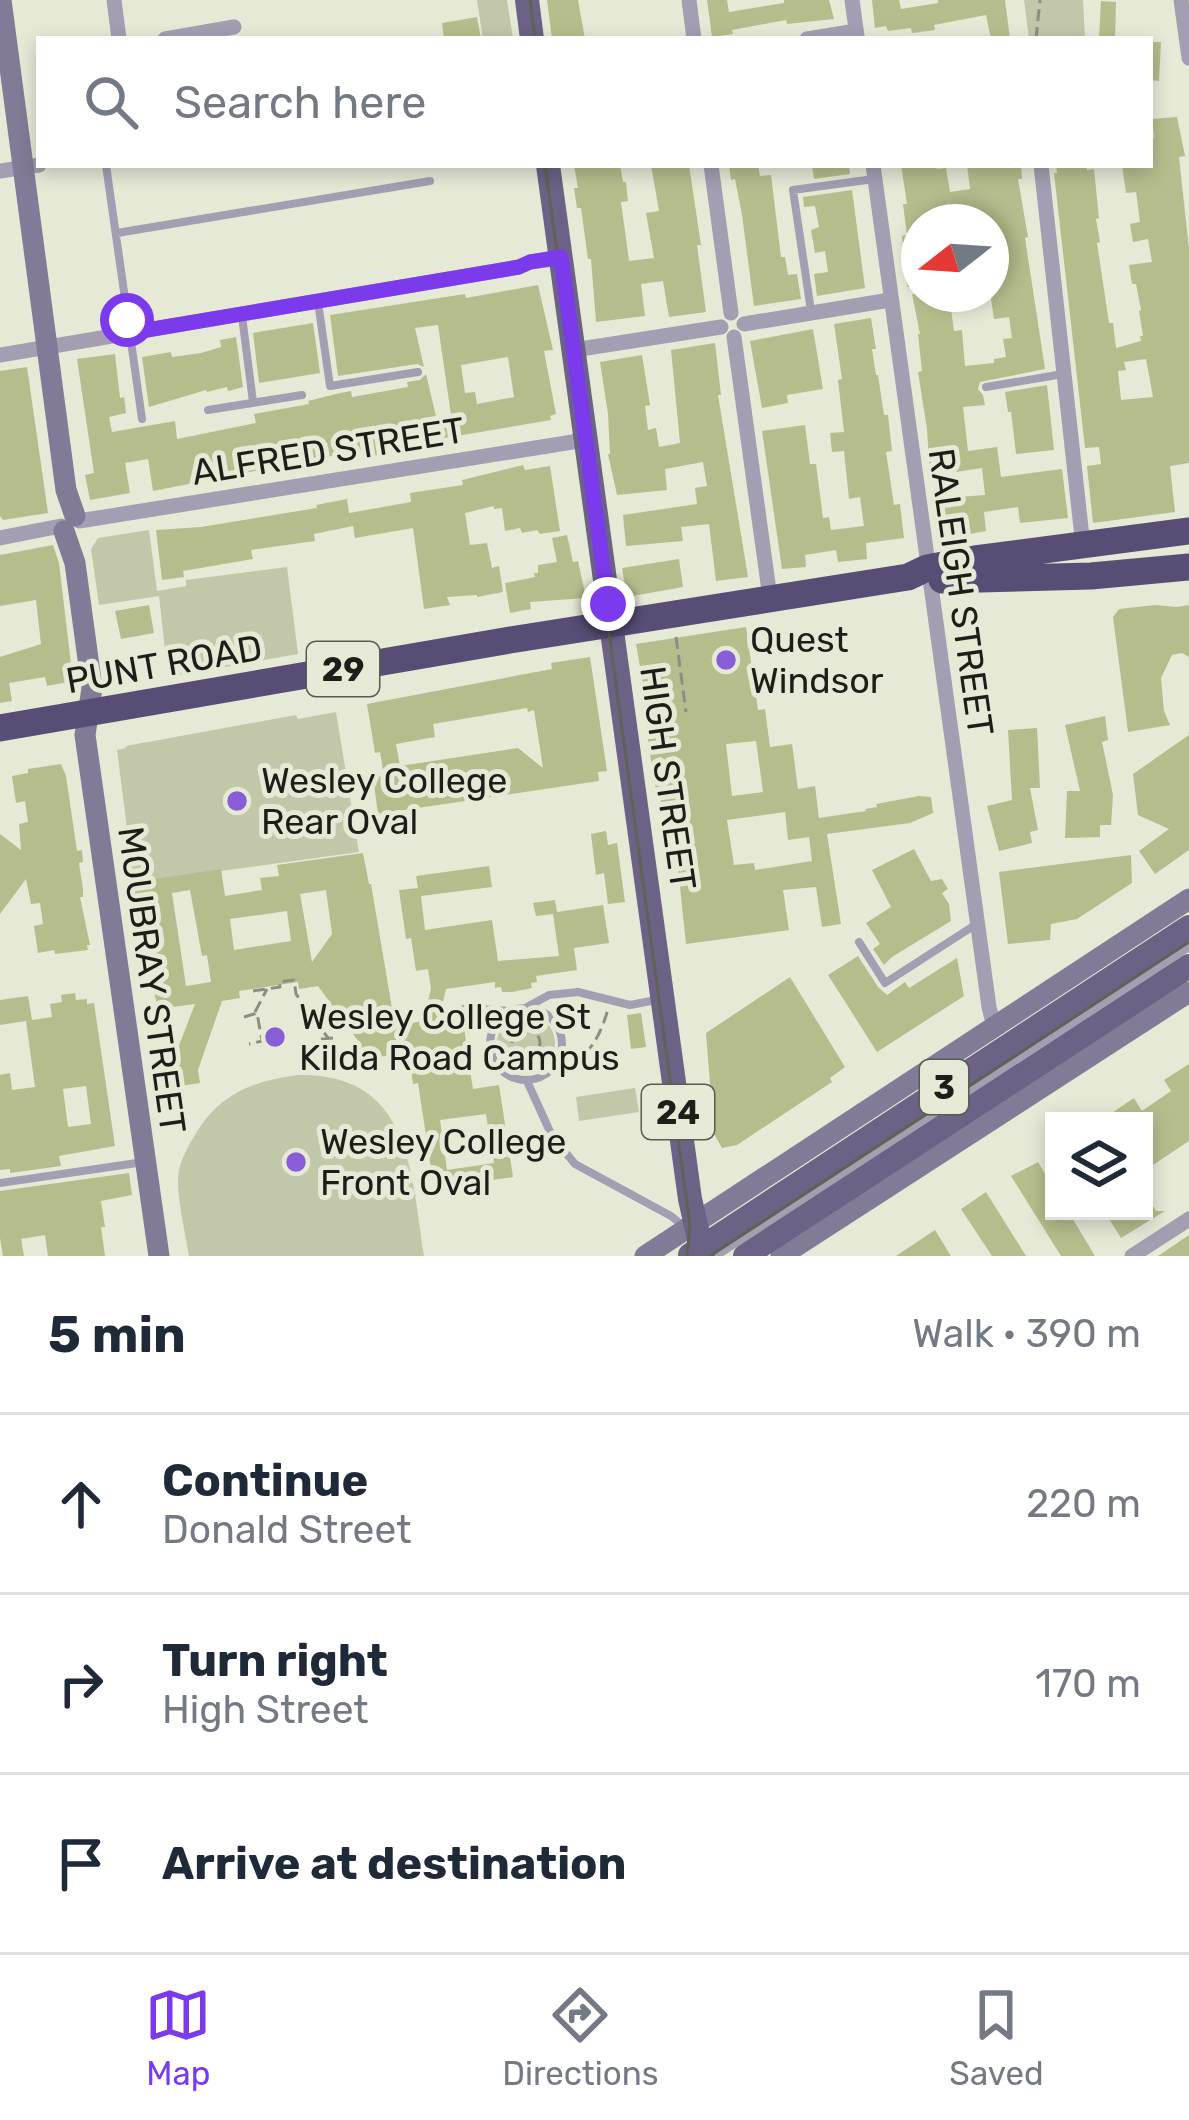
<!DOCTYPE html>
<meta charset="utf-8">
<style>
body{margin:0;font-family:Rubik,sans-serif;background:#f6f6f7;color:#1f2937}
.controls{position:absolute;right:36px;bottom:36px;display:grid;overflow:hidden;border-radius:0px;box-shadow:0 6px 18px #0003}
.controls button{width:108px;height:108px;display:grid;place-items:center;padding:0;border:0;border-bottom:3px solid #e0e1e3;background:#fff;color:#1f2937;font:60px sans-serif}
.compass{position:absolute;left:901px;top:204px;width:108px;height:108px;border-radius:50%;background:#fff;box-shadow:0 6px 18px #0003;rotate:253deg}
.stop{position:absolute;width:36px;height:36px;margin:-27px;border:9px solid #7c3aed;border-radius:50%;background:#fff}
.stop.end{background:#7c3aed;border-color:#fff;box-shadow:0 3px 12px #0008}
.list{margin:0;padding:0;list-style:none}
h2{display:flex;justify-content:space-between;align-items:center;height:156px;margin:0;padding:0 48px;font-size:51px}
h2 small{font-size:39px;font-weight:400;color:#747a83}
.list li{display:grid;grid-template-columns:78px 1fr auto;gap:36px;align-items:center;box-sizing:border-box;height:180px;padding:0 48px;border-top:3px solid #e0e1e3}
.list b{display:block;font-size:45px;white-space:nowrap}
.list p{margin:0;font-size:39px;white-space:nowrap;color:#747a83}
.list em{font-size:39px;font-style:normal;color:#747a83}
.icon{flex:none;width:66px;height:66px;fill:none;stroke:currentColor;stroke-width:2;stroke-linecap:round;stroke-linejoin:round}
.map{position:relative;flex:none;width:1189px;height:1256px;overflow:hidden}
.search{position:absolute;background:#fff;box-shadow:0 6px 18px #0003;left:36px;right:36px;top:36px;height:132px;display:flex;align-items:center;gap:30px;box-sizing:border-box;padding:0 42px;border-radius:0px;color:#747a83;font-size:45px}
.sheet{height:696px;background:#fff}
nav{display:flex;justify-content:space-around;align-items:center;box-sizing:border-box;height:168px;border-top:3px solid #e0e1e3;background:#fff;font-size:33px;color:#747a83}
nav a{display:grid;justify-items:center;gap:6px}
nav .on{color:#7c3aed}
.map>svg:first-child{display:block}
.green{fill:#c2c7aa}
.building{fill:#b6bd8d;fill-rule:evenodd}
.lines{fill:none;stroke-linecap:round;stroke-linejoin:round}
.path{stroke:#8c8e81;stroke-width:3;stroke-dasharray:12 6;stroke-linecap:butt}
.lane{stroke:#a39eb2;stroke-width:8}
.street{stroke:#a39eb2;stroke-width:15}
.secondary{stroke:#827b98;stroke-width:21}
.primary{stroke:#6b6285;stroke-width:24}
.highway{stroke:#584d74;stroke-width:27}
.tram{stroke:#616257;stroke-width:3}
.route{stroke:#7c3aed;stroke-width:15}
.poi-dot{fill:#885dd7;stroke:#e6e9d6;stroke-width:4.5}
.labels{text-anchor:middle;dominant-baseline:central;stroke-width:10;stroke-linejoin:round;paint-order:stroke}
.shield{fill:#e6e9d6;stroke:#595b50;stroke-width:3}
.shield-label{font-size:33px;font-weight:bold;fill:#1d1e17}
.street-label{font-size:36px;fill:#1d1e17;stroke:#e6e9d6}
.poi-label{font-size:36px;fill:#1d1e17;stroke:#e6e9d6;text-anchor:start}
</style>
<div class="map">
<svg width="1189" height="1256" viewBox="0 0 1189 1256">
<rect width="100%" height="100%" fill="#e6e9d6"/>
<path class="green" d="M477,0H507L513,39H483Z
M1024,0H1083L1085,39H1029Z
M149,530L157,591L186,586V580L287,567L298,654L168,677L159,596L99,605L91,549L98,538Z
M336,712L359,852L134,883L117,750L126,748V746L296,715L298,719Z
M497 1043a29 29 0 1 1 58 0a29 29 0 1 1-58 0Z
M298,1075C411,1073 411,1172 424,1256H189C185,1231 178,1204 178,1180C178,1163 187,1149 195,1135C219,1094 252,1081 298,1075Z
M635,1088L639,1112L579,1121L576,1097Z"/>
<path class="building" d="M547,0H578L585,39H552Z
M707,0H727L729,12L784,3V0H829L834,19L787,24L786,20L732,30L733,34L712,37Z
M872,0H899L901,9L938,3V0H1005L1010,39H991L986,15L934,25L935,30L912,33L911,28L888,31L886,26L875,28Z
M1101,1L1116,2L1115,39H1099Z
M477,17L481,39H444L442,23Z
M1150,42H1161L1159,81L1150,80Z
M1177,117L1185,156L1179,157L1189,249V463L1170,466L1175,512L1093,523L1087,466L1101,464L1099,447L1085,448L1054,173H1057L1056,165H1086L1087,170L1094,169L1099,218L1096,219L1100,242L1097,243L1109,323H1113L1116,348L1141,341L1140,336H1143L1139,311L1141,310L1136,284H1132L1129,265L1152,262L1148,239L1133,242L1130,224L1140,222L1136,192L1126,193L1122,165H1150V139L1154,138L1152,119ZM1146,359L1153,397L1121,400L1118,371L1126,370L1124,362Z
M574,165H620L623,182H626L628,201L621,202L629,261L654,258L646,213L659,211L651,165H689L701,245H697L706,312L669,317L663,281L641,284L645,316L596,322L591,259H588L581,208H577L574,188H578Z
M729,165H758L760,176L771,175L781,257H785L788,275L797,274L801,299L754,306L742,215L735,179L731,180Z
M812,165H849L850,174L814,179Z
M901,165H936L937,169L946,168L950,192L970,189L967,165H1021L1022,179H1018L1028,237L1025,238L1045,369L980,382L978,389L983,395L985,405L963,407L968,451L997,447L1001,477L1062,469L1068,518L1020,523L1018,507L984,512L986,531L939,540L933,499L985,495L982,468L930,476L927,429L918,372L922,371L918,334H920L912,294H955L957,308L951,309L954,331L962,330L965,366L994,363V359L1006,357L1003,339L1012,338L1009,317L994,319L991,299V222H973L971,206L945,211V217L919,220V286L907,287L902,236L907,235L903,204H907Z
M852,190L865,288L817,296L814,274L828,272L825,251L815,253L811,230L819,227L815,206L804,207L803,197Z
M538,285L553,350L544,351L556,414L550,416L551,420L445,438L446,442L421,448L420,445L374,456L373,448L153,491L148,459L125,463L130,493L90,500L85,475L94,473L77,359L115,354L120,398L124,397L126,413L109,417L112,432L175,421L177,439L256,423L254,414L309,404L308,401L340,393L351,391L352,397L408,387L407,382L420,380L426,374L438,425L452,422L438,325L415,328L424,367L417,364L338,376L330,315L465,294L466,298ZM508,357L514,397L477,404L475,392L465,393L461,365Z
M871,318L876,349H872L876,375H878L884,415H888L892,451L886,452L894,505L900,504L904,538L866,543L867,559L838,562L836,550L805,555L806,567L782,569L762,431L805,425L810,464H816L823,518L829,517L831,530L864,526L860,497L849,499L844,451L832,452L830,433L844,432L838,380L842,379L834,324Z
M313,323L320,373L259,383L253,333Z
M813,329L823,389L787,395L788,403L762,408L750,341Z
M236,337L243,387L228,391L227,387L207,392L206,390L149,407L142,357L171,352L172,357L201,353L221,347L220,340Z
M715,343L721,395H718L748,577L716,581L709,524L681,527L683,541L626,546L623,515L697,504L695,488L707,486L703,462L665,469L667,490L617,495L608,454H610L608,414L600,362L642,355L650,405L645,406L648,430L656,428L659,447L680,443L671,350Z
M27,367L48,513L3,520L0,516V371Z
M1047,385L1054,450L1016,454L1011,412H1008L1005,392Z
M523,465L525,470L550,466L560,531L540,534L537,530L522,533L520,528L505,531L502,508L494,509V506L465,513L470,545L487,543L492,568L499,566L503,592L477,597V595L447,597L450,605L424,609L413,528L355,538L353,526L314,534L315,541L251,550L253,559L183,571L184,577L162,580L156,530L201,527L317,508L316,505L347,499L349,513L411,502L410,493L463,485L462,480Z
M567,535L573,562L578,561L586,598L530,602L531,609L510,613L505,583L535,577L534,573H538V565L557,562L552,538Z
M53,545L59,563L73,681L47,686L45,677L9,683L12,701L0,703V657L41,644L36,600L0,606V555Z
M679,559L683,587L627,597L622,568Z
M149,605L154,633L121,639L115,611Z
M1155,605L1177,607L1189,605V657L1182,653L1172,655L1161,678L1164,711L1170,725L1128,732L1113,617L1119,609Z
M746,627L758,710L765,709L770,747L792,744L798,789L815,786L819,818L866,811L865,809L877,807L876,804L919,796L931,797L933,813L910,823L827,834L841,924L822,927L816,887L783,890L789,930L686,944L678,868L670,869L660,796H657L650,754L646,724H650L636,644ZM756,741L763,792L732,796L726,744ZM785,812L788,840L809,837L812,861L755,870L754,863L734,865L727,820Z
M590,657L607,771L598,772L599,781L378,814L373,777L384,776L380,752L375,753L367,704L552,669L551,663ZM527,708L528,712L534,710L543,768L518,748L400,766L396,744L435,737L433,724Z
M1105,716L1108,740L1102,742L1113,795L1111,825H1100V837L1065,838L1067,791H1080L1065,725Z
M1037,728L1040,788H1030L1038,830L1030,832L1032,843L999,851L987,806L1012,800L1008,730Z
M1189,735V850L1155,874L1139,851L1169,829L1138,815L1133,774Z
M61,764L66,776L77,851L82,850L83,862L79,863L83,889V897H80L90,945H87L88,950L55,954L54,950L38,953L34,926L43,924L40,903L31,904L26,879L0,914V834L21,850L19,824L28,822L25,801L16,803L12,776L28,773V769Z
M606,831L608,845L617,843L625,902L608,904L604,873L596,875L591,834Z
M914,849L931,881L942,879L948,889L942,893L949,904L951,921L892,957L884,965L873,949L880,944L866,923L891,907L872,870Z
M363,853L369,884H371L395,1026L423,1021L431,989L428,969L416,971L411,938L406,939L399,890L418,888L416,876L489,866L492,887L421,896L425,930L492,920L498,961L559,956L553,914L536,916L533,903L555,900L557,912L603,905L609,943L574,948L577,970L536,976L537,982L531,983L532,988L512,992H502L501,987L495,988V982L446,989L439,1019L446,1018L451,1025L463,1023L467,1046L471,1045L473,1058H468L473,1089L499,1085L513,1177L434,1188L418,1083L413,1084L408,1053L363,1059L361,1045L318,986L299,989L298,982L239,991L240,998L222,1001L198,1070L200,1083L167,1088L165,1070L162,1069L166,1059L173,1061L195,1004L158,1009L144,949L138,950L128,883L221,869L225,896L262,890L260,878L279,876L277,865ZM190,890L202,956L207,955L211,982L186,986L172,893ZM326,890L332,934L312,962L300,894ZM287,911L291,941L234,950L230,919ZM486,1114L494,1163L447,1170L440,1120Z
M1131,855L1132,883L1077,919L1051,924L1050,940L1008,944L999,872Z
M858,956L878,987L887,995L905,982L909,988L957,958L964,996L877,1052L828,975Z
M790,977L845,1067L830,1078L832,1082L737,1145L722,1148L714,1134L706,1033Z
M75,993L76,1000L87,999V1004L94,1003L115,1146L59,1156L61,1166L10,1173V1169L0,1170V1075L10,1073L12,1090L35,1087L26,1021L52,1017L50,1004L62,1002L61,995ZM86,1086L91,1124L68,1127L63,1089Z
M28,996L32,1020L0,1025V1000Z
M641,1013L646,1047L631,1049L627,1015Z
M1189,1064V1141L1144,1171V1121H1100L1134,1098L1142,1111L1171,1091L1164,1080Z
M1038,1162L1054,1189V1211H1068L1095,1256H1061L1011,1176Z
M129,1173L132,1195L101,1201L105,1227H101L105,1256H48L45,1235L21,1239L24,1256H3L0,1238V1191Z
M1144,1191L1156,1211H1165L1121,1238L1104,1211H1144Z
M986,1192L1026,1256H992L961,1209Z
M935,1230L951,1256H896Z
M1189,1235V1256H1158Z"/>
<g class="lines">
<path class="path" d="M1036,39L1040,0
M676,637L686,712
M253,991L280,987L279,982L294,980L296,994L328,1038
M255,1012L267,989
M244,1017L257,1013L262,1041L249,1044
M512 1043a14 14 0 1 1 28 0a14 14 0 1 1-28 0Z
M321,1039L333,1038
M553,1069C585,1066 600,1038 608,1009"/>
<path class="lane" d="M106,165L142,419
M117,233L430,181
M318,302L330,386L418,372
M811,311L793,190L874,179
M242,316L253,402
M986,387L1063,374
M208,410L302,395
M859,942L885,983L975,925
M527,1007L549,995L578,992L630,1005L656,1000
M490 1044a36 36 0 1 1 72 0a36 36 0 1 1-72 0Z
M453,1013L467,1008L509,1011
M527,1081L552,1136L575,1164L671,1216L682,1225
M0,1183L144,1162
M716,1256L1189,947"/>
<path class="street" d="M114,0L119,39
M689,0L694,39
M852,0L857,36
M1181,0L1189,58
M165,39L234,27
M807,39L856,31
M711,165L731,313
M873,165L989,1007L994,1027
M1041,165L1083,546
M0,171L39,165
M744,324L890,300
M734,337L770,598
M574,350L721,327
M0,355L519,267L530,262L561,258
M79,521L585,440
M0,538L61,526
M1132,1256L1189,1219"/>
<path class="secondary" d="M1,0L66,490L75,516
M64,531L75,563L92,688L85,735L159,1256
M645,1256L1189,899
M781,1256L1189,992"/>
<path class="primary" d="M527,0L532,39
M548,165L690,1199L703,1256
M690,1255L1189,927
M745,1256L1189,966"/>
<path class="highway" d="M942,580L1091,576L1189,567
M0,728L510,640L908,577L927,568L975,559L1189,531"/>
<path class="tram" d="M530,0L535,39
M545,165L690,1226L687,1256
M710,1256L1189,942"/>
</g>
<g class="lines">
<path class="route" d="M127,320L129,333L519,267L530,262L561,257L608,604"/>
</g>
<g class="poi-dot">
<circle cx="726" cy="660" r="12"/>
<circle cx="237" cy="801" r="12"/>
<circle cx="275" cy="1037" r="12"/>
<circle cx="296" cy="1162" r="12"/>
</g>
<g class="labels">
<g class="shield">
<rect x="307" y="642" width="72" height="54" rx="9"/>
<rect x="920" y="1060" width="48" height="54" rx="9"/>
<rect x="642" y="1085" width="72" height="54" rx="9"/>
</g>
<g class="shield-label">
<text x="343" y="669">29</text>
<text x="944" y="1087">3</text>
<text x="678" y="1112">24</text>
</g>
<g class="street-label">
<text transform="translate(328 451) rotate(-9)">ALFRED STREET</text>
<text transform="translate(961 592) rotate(82)">RALEIGH STREET</text>
<text transform="translate(164 664) rotate(-10)">PUNT ROAD</text>
<text transform="translate(668 778) rotate(82)">HIGH STREET</text>
<text transform="translate(152 980) rotate(82)">MOUBRAY STREET</text>
</g>
<g class="poi-label">
<text x="750" y="639">Quest<tspan x="750" dy="41">Windsor</tspan></text>
<text x="261" y="780">Wesley College<tspan x="261" dy="41">Rear Oval</tspan></text>
<text x="299" y="1016">Wesley College St<tspan x="299" dy="41">Kilda Road Campus</tspan></text>
<text x="320" y="1141">Wesley College<tspan x="320" dy="41">Front Oval</tspan></text>
</g>
</g>
</svg>
<div class="controls">
<button><svg class="icon" aria-label="layers" viewBox="0 0 24 24"><path d="M12 4l9 5-9 5-9-5zM3 14l9 5 9-5"/></svg></button>
</div>
<svg class="compass" viewBox="-18 -18 36 36"><path d="M0-13l5 13h-10z" fill="#e53935"/><path d="M0 13l5-13h-10z" fill="#747a83"/></svg>
<div class="stop" style="left:127px;top:320px"></div>
<div class="stop end" style="left:608px;top:604px"></div>
<div class="search"><svg class="icon" aria-label="search" viewBox="0 0 24 24"><circle cx="10" cy="10" r="6"/><path d="M15 15l6 6"/></svg>Search here</div>
</div>
<section class="sheet">
<h2>5 min<small>Walk · 390 m</small></h2>
<ul class="list">
<li><svg class="icon" aria-label="ahead" viewBox="0 0 24 24"><path d="M12 20V5M6 11l6-6 6 6"/></svg><div><b>Continue</b><p>Donald Street</p></div><em>220 m</em></li>
<li><svg class="icon" aria-label="right" viewBox="0 0 24 24"><path d="M7 20v-9h11M14 6l5 5-5 5"/></svg><div><b>Turn right</b><p>High Street</p></div><em>170 m</em></li>
<li><svg class="icon" aria-label="arrive" viewBox="0 0 24 24"><path d="M6 21V4h12l-3 4 3 4H6"/></svg><div><b>Arrive at destination</b></div></li>
</ul>
</section>
<nav>
<a class="on"><svg class="icon" aria-label="map" viewBox="0 0 24 24"><path d="M3 6l6-2 6 2 6-2v14l-6 2-6-2-6 2zM9 4v14M15 6v14"/></svg>Map</a>
<a><svg class="icon" aria-label="directions" viewBox="0 0 24 24"><path d="M12 3l9 9-9 9-9-9zM9 14v-3h6M13 9l2 2-2 2"/></svg>Directions</a>
<a><svg class="icon" aria-label="saved" viewBox="0 0 24 24"><path d="M7 4h10v16l-5-4-5 4z"/></svg>Saved</a>
</nav>
